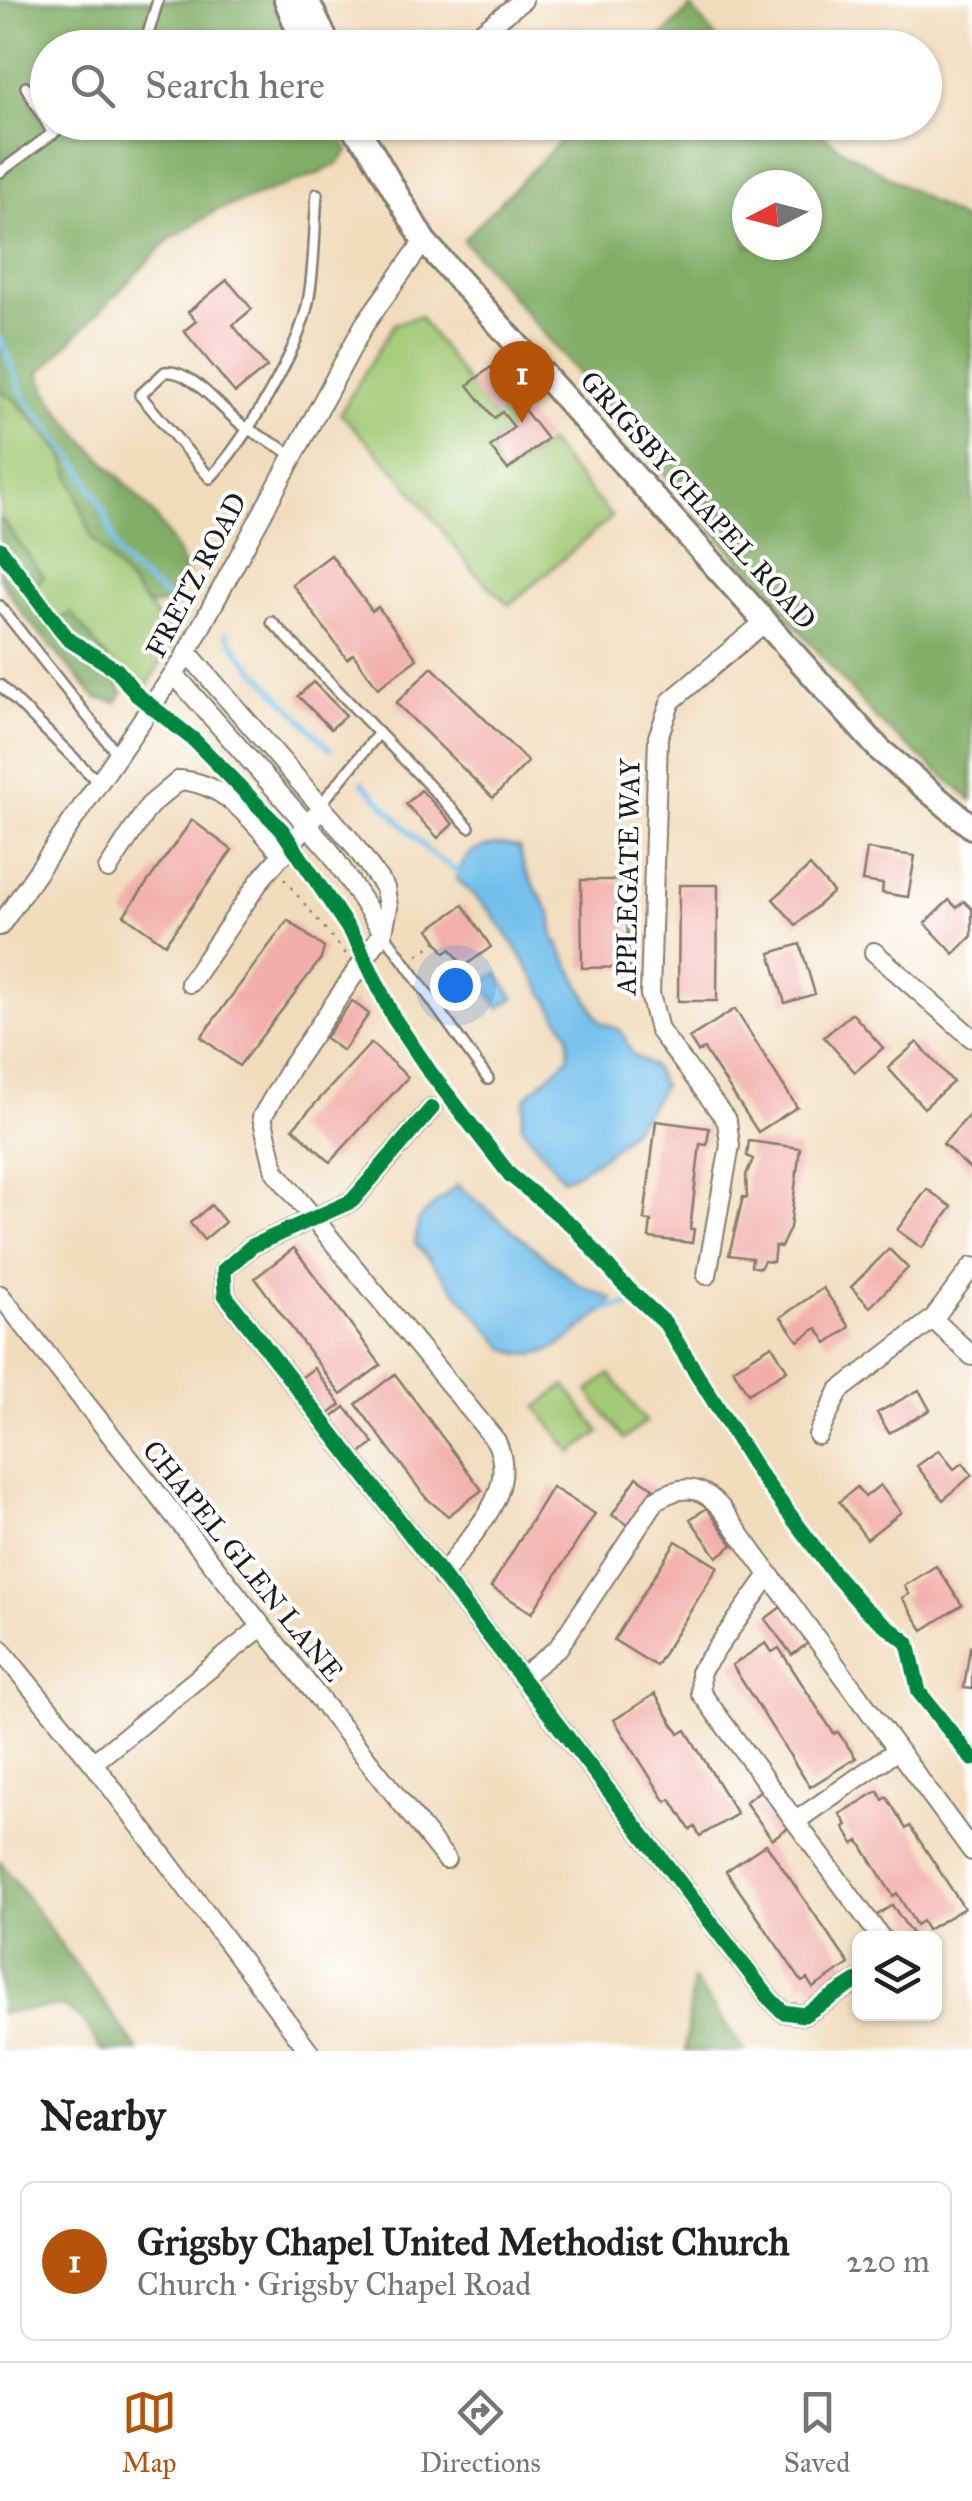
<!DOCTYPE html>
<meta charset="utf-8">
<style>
body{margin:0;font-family:"IM FELL Great Primer",serif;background:#f6f6f6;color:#222}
.controls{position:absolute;right:30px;bottom:30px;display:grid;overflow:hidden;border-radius:15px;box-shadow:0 2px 8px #0004}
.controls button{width:90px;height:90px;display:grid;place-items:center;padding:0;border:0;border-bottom:2px solid #e0e0e0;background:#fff;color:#222;font:50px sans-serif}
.compass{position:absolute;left:732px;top:170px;width:90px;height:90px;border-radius:50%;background:#fff;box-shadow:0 2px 8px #0004;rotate:264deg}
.you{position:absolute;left:455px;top:985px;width:35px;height:35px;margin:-25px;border:8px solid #fff;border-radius:50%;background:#1a73e8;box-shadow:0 0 0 15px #1a73e833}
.badge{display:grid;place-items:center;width:65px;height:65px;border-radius:50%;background:#b45309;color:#fff;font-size:32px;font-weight:700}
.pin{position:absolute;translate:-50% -82px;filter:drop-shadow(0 2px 5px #0008)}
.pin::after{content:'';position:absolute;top:52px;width:35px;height:30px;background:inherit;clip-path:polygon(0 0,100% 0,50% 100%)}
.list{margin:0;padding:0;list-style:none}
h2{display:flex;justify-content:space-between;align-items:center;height:130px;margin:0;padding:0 40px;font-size:42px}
h2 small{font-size:32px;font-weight:400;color:#767676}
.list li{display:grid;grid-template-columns:65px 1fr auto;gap:30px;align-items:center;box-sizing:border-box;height:160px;margin:0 20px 20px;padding:0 20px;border:2px solid #e0e0e0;border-radius:15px}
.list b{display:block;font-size:38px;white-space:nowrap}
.list p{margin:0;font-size:32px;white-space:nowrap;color:#767676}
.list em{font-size:32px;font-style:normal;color:#767676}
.icon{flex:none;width:55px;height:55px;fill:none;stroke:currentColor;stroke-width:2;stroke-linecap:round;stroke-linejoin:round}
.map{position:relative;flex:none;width:972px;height:2051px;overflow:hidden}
.search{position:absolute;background:#fff;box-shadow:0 2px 8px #0004;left:30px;right:30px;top:30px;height:110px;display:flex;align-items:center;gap:25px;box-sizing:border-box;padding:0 35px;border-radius:55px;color:#767676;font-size:38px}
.sheet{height:310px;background:#fff}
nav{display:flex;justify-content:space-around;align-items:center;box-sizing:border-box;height:140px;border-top:2px solid #e0e0e0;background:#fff;font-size:28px;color:#767676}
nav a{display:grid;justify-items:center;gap:5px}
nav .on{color:#b45309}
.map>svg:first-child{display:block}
.green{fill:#a2c975;stroke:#5f7248;stroke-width:2.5}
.forest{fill:#81ad66;stroke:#4e6441;stroke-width:2.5;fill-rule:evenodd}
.water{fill:#71bfec;stroke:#466e84;stroke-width:2.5}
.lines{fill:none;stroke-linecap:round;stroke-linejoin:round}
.stream{stroke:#71bfec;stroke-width:5}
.building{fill:#f2aeaa}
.lane-casing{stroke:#867c6c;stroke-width:14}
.street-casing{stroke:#867c6c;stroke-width:22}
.secondary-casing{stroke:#867c6c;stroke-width:28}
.path{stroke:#867c6c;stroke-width:2.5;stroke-dasharray:2.5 8;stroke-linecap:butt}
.lane{stroke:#fff;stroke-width:9}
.street{stroke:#fff;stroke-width:18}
.secondary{stroke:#fff;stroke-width:22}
.cycleway-casing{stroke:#fff;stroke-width:21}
.cycleway{stroke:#00873e;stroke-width:15}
.labels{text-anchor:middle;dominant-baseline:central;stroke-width:8;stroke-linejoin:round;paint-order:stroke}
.street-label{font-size:28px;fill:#1c1c1c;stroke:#fff}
</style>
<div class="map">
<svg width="972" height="2051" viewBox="0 0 972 2051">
<rect width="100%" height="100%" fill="#fff"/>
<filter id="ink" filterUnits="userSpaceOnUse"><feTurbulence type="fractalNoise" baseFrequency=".01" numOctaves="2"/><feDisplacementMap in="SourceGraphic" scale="20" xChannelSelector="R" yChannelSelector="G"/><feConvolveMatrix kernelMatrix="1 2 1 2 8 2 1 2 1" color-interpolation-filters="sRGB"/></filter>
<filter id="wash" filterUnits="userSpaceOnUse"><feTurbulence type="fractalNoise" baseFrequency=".0048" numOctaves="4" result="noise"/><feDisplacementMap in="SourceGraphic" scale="40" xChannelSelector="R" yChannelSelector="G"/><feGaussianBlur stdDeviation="2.25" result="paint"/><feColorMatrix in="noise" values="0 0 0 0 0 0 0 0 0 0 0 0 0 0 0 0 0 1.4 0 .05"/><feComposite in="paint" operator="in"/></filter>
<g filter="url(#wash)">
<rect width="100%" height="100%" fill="#f1dcbc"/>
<path class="green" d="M419,316L493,417L502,412L514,427L490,447L501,477L548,443L612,517L509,605L473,571L403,479L340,413L394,324Z
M0,390L16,401L62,452L92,538L166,628L178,635L142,694C114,672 94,642 71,613L52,627L26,591L44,577L0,517Z
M610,1374L646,1422L624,1439L588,1391Z
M565,1385L600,1432L572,1453L537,1407Z"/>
<path class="forest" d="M0,0H273L296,47L48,48V122L334,123L348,151L337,164L320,173L215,211L169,240L39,374C72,452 163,495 187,576C177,596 171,606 148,606L92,538L62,452L16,401L0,390Z
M691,7L723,47H652Z
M578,123H808L840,148L972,226V800L877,720L463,240ZM747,185H807V245H747Z
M0,517L44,577L26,592L52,626L71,613L102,652L123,693L117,702L96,698L23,614L0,578Z
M0,1861L139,2051H101L85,2023L64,2006L0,2013Z
M693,1979L745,2051H685Z"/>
<path class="water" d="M501,844L519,847L524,868L551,914L554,937L600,1022L621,1031L633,1055L652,1066L663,1086C639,1126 607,1161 563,1179L521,1125L526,1097L569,1057L568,1033L517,949L491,912L456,878C465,853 474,847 501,844Z
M497,973L514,998L499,1008L482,983Z
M457,1185L579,1285L613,1299L607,1309C574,1331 549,1369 506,1349L415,1243L419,1219Z"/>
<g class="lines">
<path class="stream" d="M0,338L25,399L80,466L103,509L119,555L130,569L178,606
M226,633L241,655L330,749
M362,782L430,853L458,872
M607,1309L646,1302"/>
</g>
<g id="blocks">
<path class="building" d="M227,280L252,309L233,325L267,367L235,393L184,331L196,321L188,312Z
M491,367L547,439L508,470L490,447L514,427L502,412L494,418L468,385Z
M331,555L372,611L378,607L417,659L378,688L353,654L347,659L292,584Z
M432,667L528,762L493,798L396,703Z
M313,682L346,715L331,729L298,696Z
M421,790L453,824L438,838L406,804Z
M192,820L232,850L165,944L124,915Z
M867,849L915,856L908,897L882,893L883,884L862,881Z
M810,866L833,892L796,925L773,899Z
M581,880H632V895H627L628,954L633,953L634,967L582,968Z
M679,885H718L717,1001H678Z
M949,900L957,908L964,901L972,909V936L954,954L925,923Z
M463,905L491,947L463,967L451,949L445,953L429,929Z
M288,920L324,948L321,959L239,1066L201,1037Z
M800,944L815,994L785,1003L770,953Z
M352,1001L369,1014L343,1051L325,1038Z
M735,1009L797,1107L758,1132L704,1049L698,1052L689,1038Z
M852,1013L883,1048L855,1072L824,1037Z
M917,1042L953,1082L924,1108L888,1068Z
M371,1043L408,1077L330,1162L293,1128Z
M972,1112V1171L943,1144Z
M656,1121L709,1128L707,1145L700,1144L690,1229H694L692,1243L649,1238L651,1221L644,1220Z
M749,1141L800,1148L790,1228L781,1247L775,1246L773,1262L764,1261L760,1268L751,1266L752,1258L729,1255L743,1197L747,1198L746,1175L753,1159L747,1156Z
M927,1189L952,1207L922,1248L897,1230Z
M211,1205L225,1222L204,1240L190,1223Z
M294,1248L381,1365L341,1395L255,1278Z
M889,1249L908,1268L870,1307L851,1287Z
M823,1288L850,1327L827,1343L817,1328L798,1341L781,1317Z
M772,1345L787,1370L748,1394L733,1369Z
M314,1368L341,1405L325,1417L298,1380Z
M395,1374L482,1490L448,1516L426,1498L356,1404Z
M919,1390L930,1410L889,1433L877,1413Z
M345,1407L374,1443L358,1456L328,1421Z
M939,1450L954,1469L963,1463L972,1475L943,1500L917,1466Z
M637,1477L653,1488L628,1525L612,1515Z
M880,1485L901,1512L867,1539L839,1502L857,1487L865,1497Z
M552,1487L595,1514L532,1613L491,1587Z
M707,1508L733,1545L717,1557L690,1519Z
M676,1541L718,1567L656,1666L614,1640Z
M936,1566L962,1605L923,1630L902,1598L909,1594L904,1586Z
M781,1607L808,1643L792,1655L765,1619Z
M766,1643L772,1652L779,1648L834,1734L838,1732L856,1758L810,1787L732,1665Z
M970,1647H972V1689L964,1688Z
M655,1694L679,1734L686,1730L737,1814L700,1836L695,1827L690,1830L671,1799L666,1802L614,1720Z
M761,1790L789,1827L772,1839L745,1802Z
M878,1791L883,1800L887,1797L906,1829L910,1826L964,1908L927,1930L922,1921L916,1925L897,1893L893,1896L859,1841L854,1844L844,1827L847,1825L840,1814Z
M766,1844L849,1964L813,1988L807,1979L802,1982L726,1871Z
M892,1905L915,1938H892L876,1916Z"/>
</g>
</g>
<g filter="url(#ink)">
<use href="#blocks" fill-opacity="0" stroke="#867c6c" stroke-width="2.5"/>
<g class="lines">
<defs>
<path id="lane" d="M144,48L158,0
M26,87L53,134
M0,172L68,122
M292,454L248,429C223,414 194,369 165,372L140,395L210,478C245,441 298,353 308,302C315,267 314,230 317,194
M0,606L118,755
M272,622L469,827
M0,685L99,783
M321,804L379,733
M383,932L488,1079"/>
<path id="street" d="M483,31L523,0
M187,652L351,841L385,888L388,907L383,932L291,1067L262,1117L275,1171L496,1441C521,1494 469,1533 442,1577
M174,674L329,850L383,932
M108,869L149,806L180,780C228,784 252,821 283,855
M0,926L182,662L364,325L424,241
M874,952L972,1038
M190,983L261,879L315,816
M432,1108L352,1201L252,1246L224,1270L225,1295L770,1999L783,2012L804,2015L860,1979
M707,1275L730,1145L727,1121L659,1030L650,994L658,737L671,701L767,620
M0,1295L446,1859
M933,1319L972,1356
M818,1435L839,1391L933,1319L972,1267
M769,1575L700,1672L701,1693L881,1938
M0,1649L93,1763L309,2051
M522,1677L558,1648L656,1500C706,1469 722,1511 749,1547L972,1851
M93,1763L260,1628
M796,1821L896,1751"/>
<path id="secondary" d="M286,0L305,48
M307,0L330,48
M347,122L368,145L424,241L880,750L972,827"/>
</defs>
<use href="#lane" class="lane-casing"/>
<use href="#street" class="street-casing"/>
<use href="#secondary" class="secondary-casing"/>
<path class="path" d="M284,879L346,954
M418,955L437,941"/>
<use href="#lane" class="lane"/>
<use href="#street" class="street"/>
<use href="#secondary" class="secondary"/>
<defs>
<path id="cycleway" d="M0,549L68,639L117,670L137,695L194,740L282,830L356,940L393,1017L430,1072L510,1175L575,1228L621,1282L665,1323L758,1472L832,1571L865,1609L908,1643L919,1692L972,1759
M432,1108L352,1201L252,1246L224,1270L225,1295L770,1999L783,2012L804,2015L860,1979"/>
</defs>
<use href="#cycleway" class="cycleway-casing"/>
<use href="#cycleway" class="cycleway"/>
</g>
</g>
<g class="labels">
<g class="street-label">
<text transform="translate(698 500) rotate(48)">GRIGSBY CHAPEL ROAD</text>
<text transform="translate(196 575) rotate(-62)">FRETZ ROAD</text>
<text transform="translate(628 877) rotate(-89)">APPLEGATE WAY</text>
<text transform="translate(243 1561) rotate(51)">CHAPEL GLEN LANE</text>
</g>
</g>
</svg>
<div class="controls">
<button><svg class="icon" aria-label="layers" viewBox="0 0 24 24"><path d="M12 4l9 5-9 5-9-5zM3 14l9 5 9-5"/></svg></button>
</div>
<svg class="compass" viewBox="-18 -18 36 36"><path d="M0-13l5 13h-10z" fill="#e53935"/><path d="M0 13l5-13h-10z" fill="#767676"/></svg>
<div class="you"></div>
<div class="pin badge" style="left:522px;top:423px">1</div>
<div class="search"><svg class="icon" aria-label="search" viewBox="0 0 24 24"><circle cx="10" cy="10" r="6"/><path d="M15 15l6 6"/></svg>Search here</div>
</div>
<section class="sheet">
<h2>Nearby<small></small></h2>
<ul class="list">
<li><span class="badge">1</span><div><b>Grigsby Chapel United Methodist Church</b><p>Church · Grigsby Chapel Road</p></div><em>220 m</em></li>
</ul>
</section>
<nav>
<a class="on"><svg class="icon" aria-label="map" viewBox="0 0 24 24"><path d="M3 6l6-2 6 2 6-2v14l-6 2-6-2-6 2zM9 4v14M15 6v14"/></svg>Map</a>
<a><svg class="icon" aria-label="directions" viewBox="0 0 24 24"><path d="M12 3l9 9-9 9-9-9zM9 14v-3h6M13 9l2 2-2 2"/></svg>Directions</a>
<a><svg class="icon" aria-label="saved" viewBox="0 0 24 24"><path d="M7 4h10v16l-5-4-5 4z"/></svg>Saved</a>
</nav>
